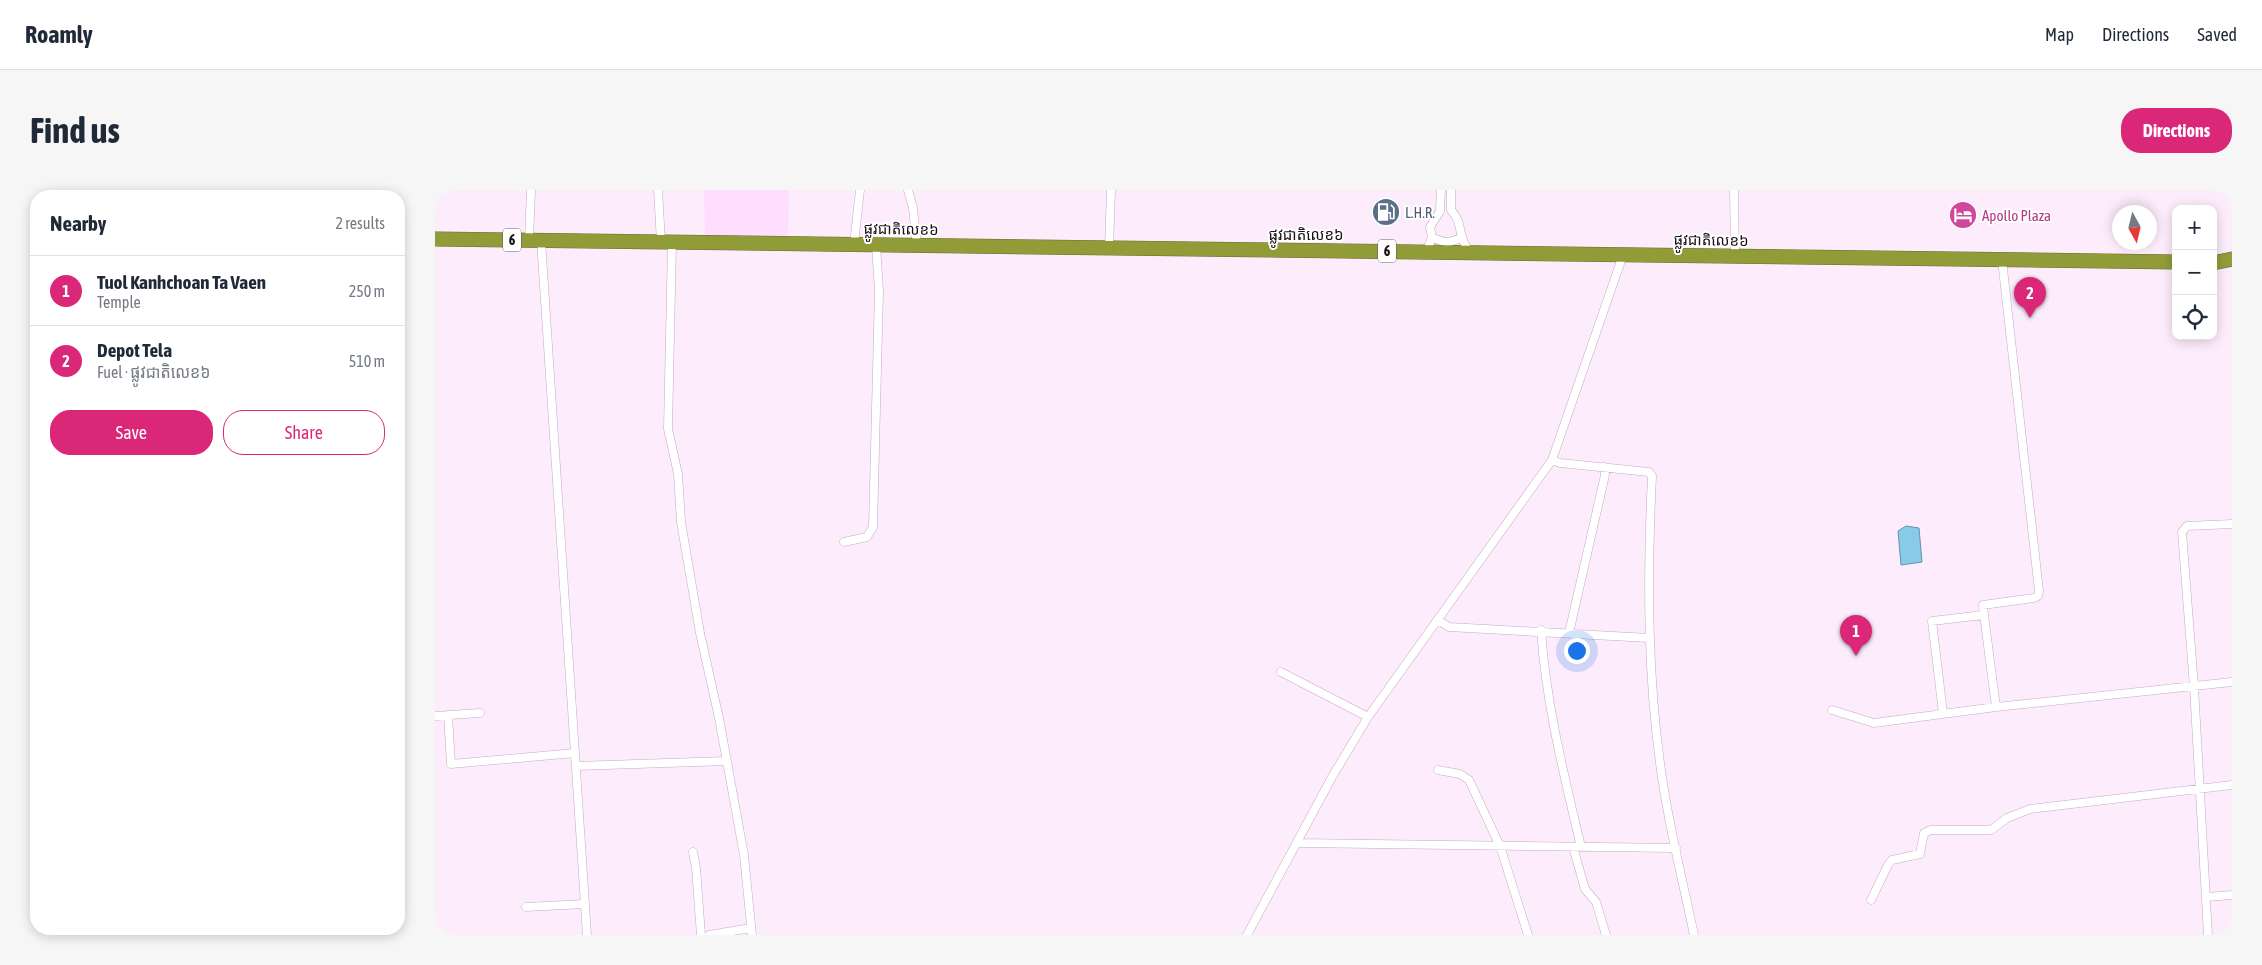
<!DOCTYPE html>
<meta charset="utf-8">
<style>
body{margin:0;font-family:"Asap Condensed","Noto Sans Khmer",sans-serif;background:#f6f6f7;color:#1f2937}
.controls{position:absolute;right:15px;top:15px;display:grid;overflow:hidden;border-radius:10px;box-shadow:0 2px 12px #0003}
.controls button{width:45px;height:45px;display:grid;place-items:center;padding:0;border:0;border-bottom:1px solid #e0e1e3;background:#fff;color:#1f2937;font:25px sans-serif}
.compass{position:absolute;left:1677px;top:15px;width:45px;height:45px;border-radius:50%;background:#fff;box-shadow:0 2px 12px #0003;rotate:172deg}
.you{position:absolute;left:1141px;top:460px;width:18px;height:18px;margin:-12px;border:4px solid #fff;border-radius:50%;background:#1a73e8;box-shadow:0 0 0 8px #1a73e833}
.badge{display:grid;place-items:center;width:32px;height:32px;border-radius:50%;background:#db2777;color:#fff;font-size:16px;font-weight:700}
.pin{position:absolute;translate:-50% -41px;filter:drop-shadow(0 1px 2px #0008)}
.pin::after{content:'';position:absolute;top:26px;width:18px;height:15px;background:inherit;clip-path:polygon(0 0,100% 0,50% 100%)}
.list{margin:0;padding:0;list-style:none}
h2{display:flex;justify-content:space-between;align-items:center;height:65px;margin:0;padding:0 20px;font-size:21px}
h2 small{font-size:16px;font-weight:400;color:#747a83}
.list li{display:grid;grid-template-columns:32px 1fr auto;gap:15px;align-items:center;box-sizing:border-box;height:70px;padding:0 20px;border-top:1px solid #e0e1e3}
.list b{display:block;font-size:19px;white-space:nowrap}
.list p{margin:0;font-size:16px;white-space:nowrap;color:#747a83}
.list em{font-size:16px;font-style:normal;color:#747a83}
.actions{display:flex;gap:10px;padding:15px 20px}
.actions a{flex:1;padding:11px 0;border:1px solid #db2777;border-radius:20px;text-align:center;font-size:18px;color:#db2777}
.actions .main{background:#db2777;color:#fff}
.icon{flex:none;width:28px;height:28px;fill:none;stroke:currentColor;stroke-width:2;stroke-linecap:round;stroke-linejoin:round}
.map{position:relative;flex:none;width:1797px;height:745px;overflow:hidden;border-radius:20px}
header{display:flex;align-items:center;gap:30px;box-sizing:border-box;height:70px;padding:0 25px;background:#fff;border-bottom:1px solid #e0e1e3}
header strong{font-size:24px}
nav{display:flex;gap:28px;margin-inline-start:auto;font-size:18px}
.intro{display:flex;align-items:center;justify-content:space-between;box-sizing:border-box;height:120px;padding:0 30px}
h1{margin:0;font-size:35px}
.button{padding:12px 22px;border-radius:20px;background:#db2777;color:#fff;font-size:18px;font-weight:700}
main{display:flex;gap:30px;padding:0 30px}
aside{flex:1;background:#fff;border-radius:20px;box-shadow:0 2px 12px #0003}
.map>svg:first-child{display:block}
.built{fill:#feddfd}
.water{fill:#88cae7;stroke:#6792a9}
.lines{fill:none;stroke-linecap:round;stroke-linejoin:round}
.street-casing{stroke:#c4aac3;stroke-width:9}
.highway-casing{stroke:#676b2d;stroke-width:15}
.street{stroke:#fff;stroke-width:8}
.highway{stroke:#919c39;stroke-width:14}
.labels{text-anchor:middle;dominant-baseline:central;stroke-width:4;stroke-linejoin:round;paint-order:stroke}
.shield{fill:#fff;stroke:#5e585d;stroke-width:1}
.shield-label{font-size:14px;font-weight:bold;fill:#191018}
.service-label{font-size:15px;fill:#4e5e75;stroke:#fff;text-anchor:start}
.hotel-label{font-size:15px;fill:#b23c85;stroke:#fff;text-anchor:start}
.street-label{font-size:15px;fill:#191018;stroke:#fff}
</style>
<header>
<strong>Roamly</strong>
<nav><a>Map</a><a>Directions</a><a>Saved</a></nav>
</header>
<div class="intro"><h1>Find us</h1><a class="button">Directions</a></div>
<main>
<aside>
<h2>Nearby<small>2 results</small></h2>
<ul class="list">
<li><span class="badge">1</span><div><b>Tuol Kanhchoan Ta Vaen</b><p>Temple</p></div><em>250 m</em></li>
<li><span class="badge">2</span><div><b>Depot Tela</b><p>Fuel · ផ្លូវជាតិលេខ៦</p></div><em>510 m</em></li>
</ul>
<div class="actions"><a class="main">Save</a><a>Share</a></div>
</aside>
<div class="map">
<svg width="1797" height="745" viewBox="0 0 1797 745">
<rect width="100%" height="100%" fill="#fdedfc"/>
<path class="built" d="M269,0H354L353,49L270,48Z"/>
<path class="water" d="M1471,336L1484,338L1487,372L1466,375L1463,341Z"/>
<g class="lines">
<defs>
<path id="street" d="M223,0L226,52
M473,0L478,18L482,55
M1016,0V20C1026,32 1023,34 1027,47C1028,52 1032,58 1035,63
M1299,0L1300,66
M997,47C1009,53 1015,54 1027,47
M94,50L96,0
M106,50L152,745
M237,52L233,239L243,284L246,332L265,443L284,528L309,665L317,745
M419,54L425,0
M674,58L676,0
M992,61L997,47L995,37L1005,21L1006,0
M1117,270L1125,273L1214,282L1217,286C1212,391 1212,496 1229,600C1237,649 1249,697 1259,745
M409,352L432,347L438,337L444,101L441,55
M1549,425L1561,517
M1003,430L1014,437L1214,448
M1106,440C1111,514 1129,585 1146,657
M1134,443L1170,285L1169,277
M846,482L933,527
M1397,520L1439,533L1561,517L1797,492
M1508,523L1497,431L1549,425L1548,415L1599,408L1603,406L1604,401L1567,70
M13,525L16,574L140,563
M0,526L45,523
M141,576L292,571
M1003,580L1025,584L1034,590L1065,656L1093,745
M862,653L1241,658
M1138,657L1150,699L1161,712L1171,745
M258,662L261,678L266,745
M1772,707L1797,705
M1436,710L1453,675L1457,670L1485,664L1489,643L1496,640H1556L1572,628L1595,619L1797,595
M91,717L149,714
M274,745L316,738
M812,745L897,587L933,527L1117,270L1188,65
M1773,745L1759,497L1747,342L1752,336L1797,334"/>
<path id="highway" d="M0,49L1741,72
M1778,73L1797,69"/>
</defs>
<use href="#street" class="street-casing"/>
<use href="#highway" class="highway-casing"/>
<use href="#street" class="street"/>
<use href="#highway" class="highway"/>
</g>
<defs>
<symbol id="fuel-disc" viewBox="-11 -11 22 22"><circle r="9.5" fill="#5c6f8a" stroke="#fff"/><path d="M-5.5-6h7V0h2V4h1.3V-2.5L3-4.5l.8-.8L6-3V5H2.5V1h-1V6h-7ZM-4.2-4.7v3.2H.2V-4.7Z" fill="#fff"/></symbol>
<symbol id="hotel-disc" viewBox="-11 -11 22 22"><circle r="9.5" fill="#d1479c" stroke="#fff"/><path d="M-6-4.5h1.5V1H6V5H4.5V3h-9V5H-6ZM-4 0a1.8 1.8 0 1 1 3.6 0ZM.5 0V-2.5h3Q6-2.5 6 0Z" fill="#fff"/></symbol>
</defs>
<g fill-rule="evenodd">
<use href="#fuel-disc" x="935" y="6" width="32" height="32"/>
<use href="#hotel-disc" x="1512" y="9" width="32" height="32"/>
</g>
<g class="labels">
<g class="shield">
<rect x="68" y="38.5" width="18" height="23" rx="4"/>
<rect x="943" y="49.5" width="18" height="23" rx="4"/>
</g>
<g class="shield-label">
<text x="77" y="50">6</text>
<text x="952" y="61">6</text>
</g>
<g class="service-label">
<text x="970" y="22">L.H.R.</text>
</g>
<g class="hotel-label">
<text x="1547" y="25">Apollo Plaza</text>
</g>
<g class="street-label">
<text transform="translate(466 39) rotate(1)">ផ្លូវជាតិលេខ៦</text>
<text x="871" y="44">ផ្លូវជាតិលេខ៦</text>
<text transform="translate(1276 50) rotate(1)">ផ្លូវជាតិលេខ៦</text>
</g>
</g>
</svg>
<div class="controls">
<button>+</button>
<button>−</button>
<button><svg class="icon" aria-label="locate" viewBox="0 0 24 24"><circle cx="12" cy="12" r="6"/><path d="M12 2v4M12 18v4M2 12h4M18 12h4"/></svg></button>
</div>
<svg class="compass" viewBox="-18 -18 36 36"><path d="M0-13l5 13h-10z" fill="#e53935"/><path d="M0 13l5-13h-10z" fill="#747a83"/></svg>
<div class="you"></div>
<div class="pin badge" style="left:1421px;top:466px">1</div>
<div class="pin badge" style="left:1595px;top:128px">2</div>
</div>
</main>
